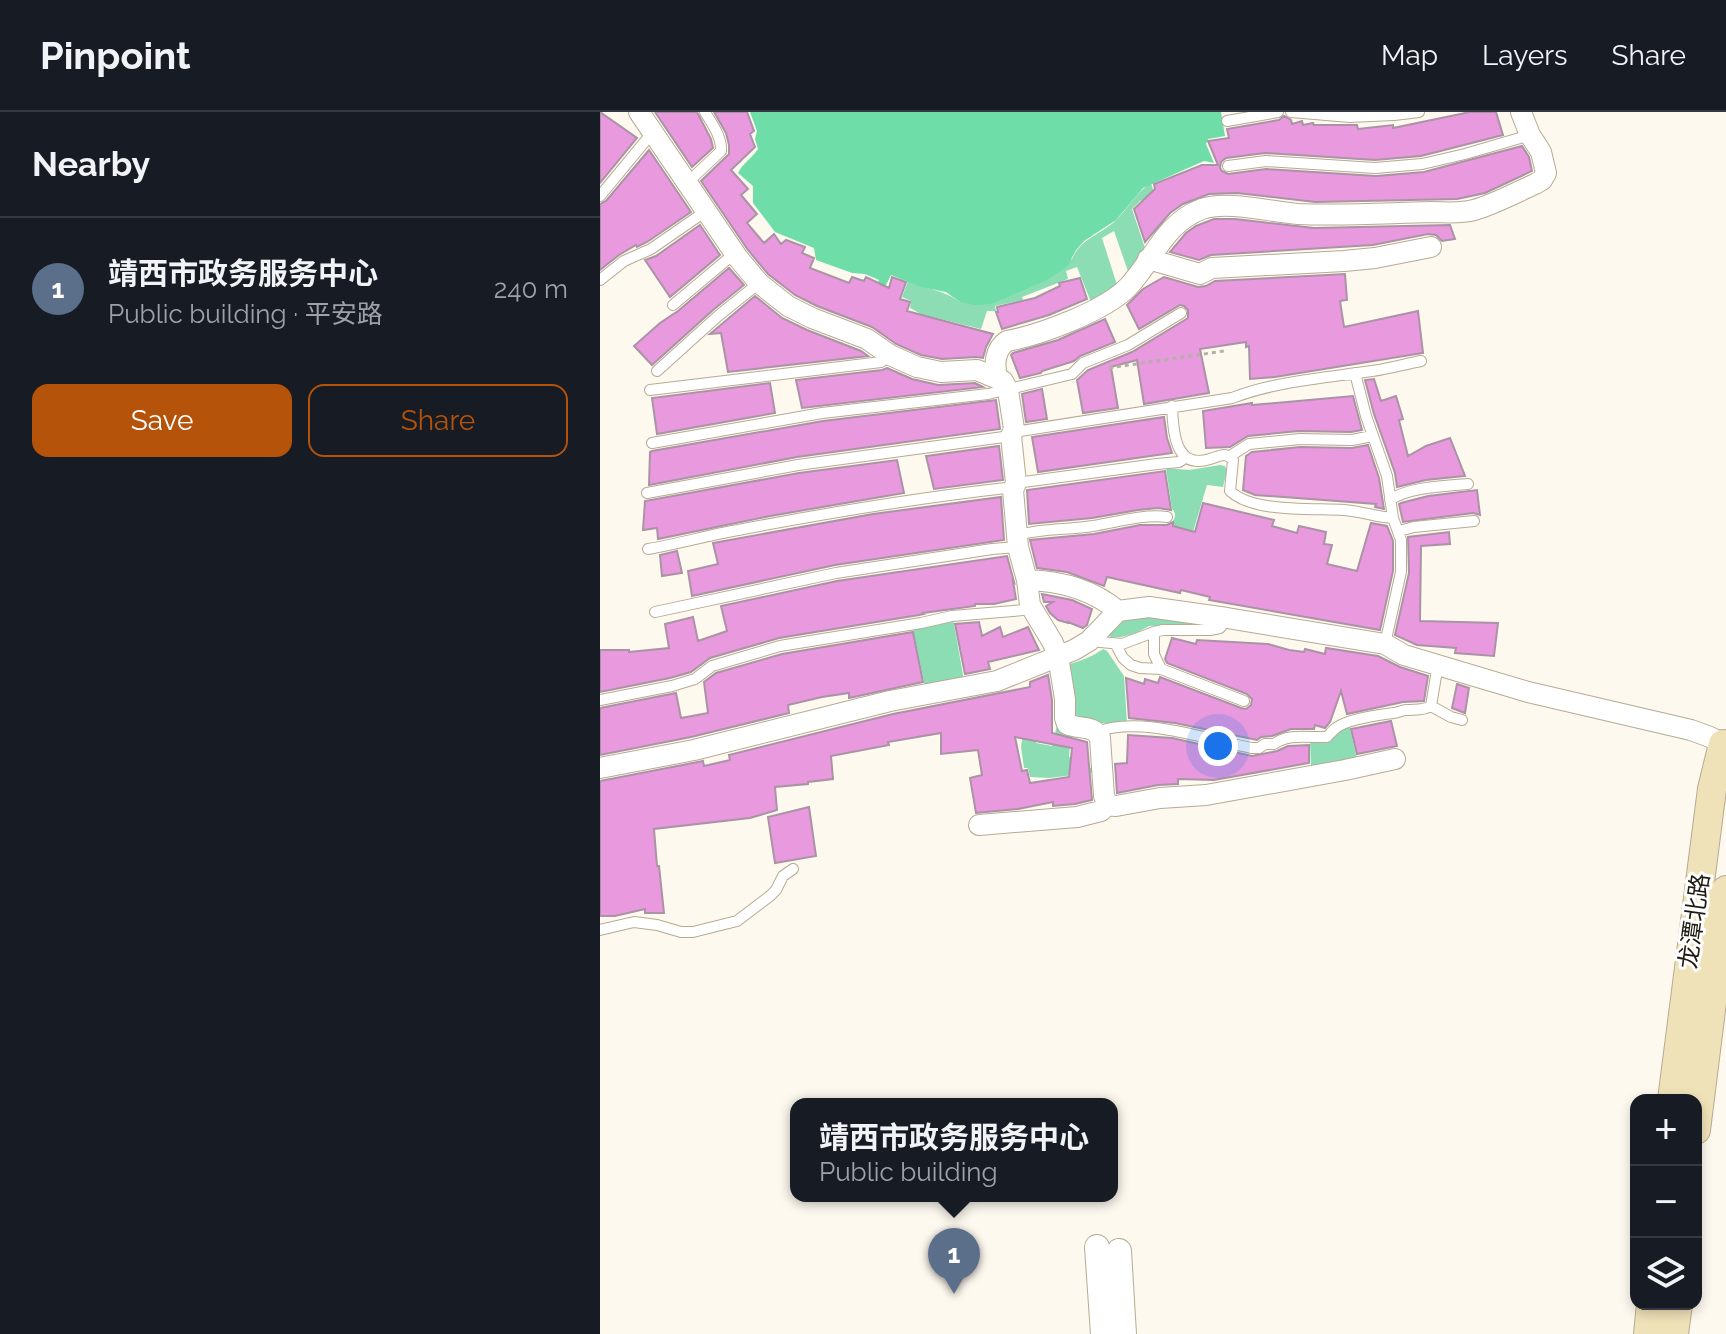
<!DOCTYPE html>
<meta charset="utf-8">
<style>
body{margin:0;font-family:Raleway,"Noto Sans SC",sans-serif;background:#242831;color:#f1f3f6}
.controls{position:absolute;right:24px;bottom:24px;display:grid;overflow:hidden;border-radius:16px;box-shadow:0 4px 12px #0003}
.controls button{width:72px;height:72px;display:grid;place-items:center;padding:0;border:0;border-bottom:2px solid #363941;background:#171b24;color:#f1f3f6;font:40px sans-serif}
.you{position:absolute;left:618px;top:634px;width:28px;height:28px;margin:-20px;border:6px solid #fff;border-radius:50%;background:#1a73e8;box-shadow:0 0 0 12px #1a73e833}
.badge{display:grid;place-items:center;width:52px;height:52px;border-radius:50%;background:#b45309;color:#fff;font-size:26px;font-weight:700}
.pin{position:absolute;translate:-50% -66px;filter:drop-shadow(0 2px 4px #0008)}
.pin::after{content:'';position:absolute;top:42px;width:28px;height:24px;background:inherit;clip-path:polygon(0 0,100% 0,50% 100%)}
.popup{position:absolute;left:190px;top:986px;width:328px;height:104px;box-sizing:border-box;display:grid;place-content:center;border-radius:16px;background:#171b24;filter:drop-shadow(0 2px 6px #0005);font-size:26px;white-space:nowrap;color:#9ea1a6}
.popup b{font-size:30px;color:#f1f3f6}
.popup::after{content:'';position:absolute;left:50%;top:100%;margin-left:-16px;border:16px solid transparent;border-top-color:#171b24}
.list{margin:0;padding:0;list-style:none}
h2{display:flex;justify-content:space-between;align-items:center;height:104px;margin:0;padding:0 32px;font-size:34px}
h2 small{font-size:26px;font-weight:400;color:#9ea1a6}
.list li{display:grid;grid-template-columns:52px 1fr auto;gap:24px;align-items:center;box-sizing:border-box;height:144px;padding:0 32px;border-top:2px solid #363941}
.list b{display:block;font-size:30px;white-space:nowrap}
.list p{margin:0;font-size:26px;white-space:nowrap;color:#9ea1a6}
.list em{font-size:26px;font-style:normal;color:#9ea1a6}
.actions{display:flex;gap:16px;padding:24px 32px}
.actions a{flex:1;padding:18px 0;border:2px solid #b45309;border-radius:16px;text-align:center;font-size:28px;color:#b45309}
.actions .main{background:#b45309;color:#fff}
.icon{flex:none;width:44px;height:44px;fill:none;stroke:currentColor;stroke-width:2;stroke-linecap:round;stroke-linejoin:round}
.map{position:relative;flex:none;width:1126px;height:1222px;overflow:hidden}
header{display:flex;align-items:center;gap:48px;box-sizing:border-box;height:112px;padding:0 40px;background:#171b24;border-bottom:2px solid #363941}
header strong{font-size:38px}
nav{display:flex;gap:44px;margin-inline-start:auto;font-size:28px}
main{display:flex}
aside{flex:1;background:#171b24}
.map>svg:first-child{display:block}
.green{fill:#8dddb4}
.forest{fill:#6edda8}
.building{fill:#e999dd;stroke:#a993a4;stroke-width:2;fill-rule:evenodd}
.lines{fill:none;stroke-linecap:round;stroke-linejoin:round}
.service-casing{stroke:#b6aa93;stroke-width:12}
.minor-casing{stroke:#b6aa93;stroke-width:22}
.tertiary-casing{stroke:#b6aa93;stroke-width:26}
.secondary-casing{stroke:#b6aa93;stroke-width:30}
.path{stroke:#b4b0a6;stroke-width:3;stroke-dasharray:4 4;stroke-linecap:butt}
.service{stroke:#fff;stroke-width:10}
.minor{stroke:#fff;stroke-width:20}
.tertiary{stroke:#fff;stroke-width:24}
.secondary{stroke:#f0e2b8;stroke-width:28}
.labels{text-anchor:middle;dominant-baseline:central;stroke-width:6;stroke-linejoin:round;paint-order:stroke}
.street-label{font-size:24px;fill:#1f1b12;stroke:#fff}
</style>
<header>
<strong>Pinpoint</strong>
<nav><a>Map</a><a>Layers</a><a>Share</a></nav>
</header>
<main>
<aside>
<h2>Nearby<small></small></h2>
<ul class="list">
<li><span class="badge" style="background:#5c6f8a">1</span><div><b>靖西市政务服务中心</b><p>Public building · 平安路</p></div><em>240 m</em></li>
</ul>
<div class="actions"><a class="main">Save</a><a>Share</a></div>
</aside>
<div class="map">
<svg width="1126" height="1222" viewBox="0 0 1126 1222">
<rect width="100%" height="100%" fill="#fef9ef"/>
<path class="green" d="M551,71L565,116L557,127L541,88L532,97L546,139L529,162L514,119L502,126L518,176L493,195L477,155L466,159L468,167L422,185L423,188L395,194L396,199H387L381,217L321,202L310,196L311,189L302,185L308,169C327,178 342,177 360,190L472,147C480,127 500,123 515,109C528,97 536,80 551,71Z
M620,353L625,354L627,359L623,375L607,373L587,440L570,436L574,413L571,412C575,407 577,401 572,397L566,356L589,358Z
M536,504L593,508L607,514H549L536,521L521,525H511L505,521L518,508Z
M353,507L364,568L325,575L313,517C327,516 339,510 353,507Z
M503,537L507,539L524,564L527,611H482L474,607L466,552C476,552 495,543 503,537Z
M458,609L471,620L469,645L485,647L487,656H498L497,660L449,666L430,665L428,656H424L421,635L423,621L437,622L436,631L452,634Z
M749,613L758,651L711,656L710,629Z"/>
<path class="forest" d="M150,0H621L625,24L608,27L606,32L614,51L604,49L543,76L516,108L484,129L476,138L467,155L445,169L391,192L374,193L360,190L346,180L321,175L291,163L285,175L277,173L279,168L265,162L252,161L216,148L214,136L175,120L153,91V74L138,61C143,51 152,46 158,37L155,27L157,19Z"/>
<path class="building" d="M0,0L37,26L0,71Z
M55,0H97L111,27L113,36L92,55Z
M114,0H147L154,19L150,22L155,35L131,58L148,77L141,83L157,102L147,111L164,131L174,122L181,132L186,128L205,135L202,141L214,146L210,156L249,171L252,165L264,169L266,165L289,176L292,165L306,170L300,187L310,190L307,199L393,222L386,235L383,246L376,245L342,247L321,243L296,232L272,215L217,194L195,183L168,162L148,138L101,69L129,42V33L126,21Z
M870,0H896L903,23L821,44L775,48L665,41L626,46L621,50L620,56L622,59L628,62L666,57L776,64L824,60L922,34L929,45L932,59L885,81L857,87L715,90L637,81L609,82L583,92L570,101L545,130L534,97L555,77L554,72L602,53H618L608,29L629,26L627,17L679,8L684,4L691,8L692,12L702,9L703,13L713,11L714,13H757L758,17L793,13V16Z
M49,38L91,100L47,130L37,135L36,133L19,143L0,158V92L6,89Z
M614,107H635L714,116L850,113L855,127L842,129L836,123L828,122L773,133L611,143L599,148L570,140L586,121L596,114Z
M100,113L120,143L70,185L45,148L56,144Z
M129,156L144,173L113,198L52,253L34,234L60,211L78,199Z
M745,162L747,188L740,189L744,215L818,199L823,241L675,265L650,267L649,234L646,235V230L600,237L609,281L544,292L537,248L511,255L518,296L483,301L477,268L488,258L532,240L588,206V198L584,194L580,193L539,217L527,193L543,177L564,165L598,175L606,174L615,169Z
M480,166L487,187L449,203L402,217L396,200H398L397,195L435,186L460,174L459,171Z
M155,184L182,206L207,218L261,239L268,244L128,260L121,221L110,222Z
M505,207L515,230L480,244L474,249L442,259L441,261L420,266L411,243L413,241L458,228Z
M287,256L312,267L338,273L375,271L383,275L202,296L196,268L282,258Z
M774,267L781,289L796,284L803,307L799,308L808,344L826,334L850,326L865,364L826,368L797,375L795,361L774,302L765,268Z
M170,271L175,301L57,322L52,286Z
M442,277L447,307L426,310L422,282Z
M753,284L762,318L751,320L699,319L648,324L630,335L606,336L603,299L652,291V293Z
M396,288L400,317L197,345L49,373L50,340L52,339L223,309Z
M564,305L567,326L572,341L438,360L432,325Z
M768,333L779,366L784,397L775,395L776,392L655,383L643,378L646,344L652,340L700,335L752,336Z
M399,334L403,368L334,377L326,344Z
M297,348L304,381L170,404L58,427L57,416L43,418L45,389L199,361Z
M565,359L571,398L558,396L538,398L492,406L429,412L427,378Z
M877,378L880,403L873,401L803,410L799,392L801,391L828,384Z
M401,385L404,428L235,453L92,484L88,459L118,452L113,431L273,402Z
M603,391L674,408L672,414L697,421L699,414L726,420L724,432L732,433L727,452L757,459L771,411L787,414L793,429V459L780,518L609,488L610,485L581,478L580,481L507,465L504,474L467,460L437,456L430,428L494,422L540,413H567L573,410V414L595,420Z
M849,420L850,432L821,434L820,509L898,511L894,544L855,541L856,536L817,533L795,523L809,461L808,425Z
M77,439L82,461L62,464L60,443Z
M407,444L414,470L413,469L416,487L394,492H375V494L323,501L324,502L319,503L179,526L110,546L91,560L70,566L0,580V538H29V540L69,536L65,512L93,505L98,529L127,519L121,494L237,469Z
M442,482L472,488L492,497L487,513L483,516L468,510V511L458,508L450,501L446,494L453,490H444Z
M379,510L382,524L400,515L403,525L428,515L439,538L388,550L390,557L365,562L355,512Z
M313,520L323,570L249,586V581L222,585L188,593L189,601L91,625L0,643V596L76,581L81,606L108,601L104,570L116,561L182,542Z
M572,526L596,532L597,528L668,532L689,538L704,540L705,537L725,542L726,536L778,544L800,555L828,564L824,589L803,590L747,602L741,579L730,610L725,616L715,613L714,617H691L672,624L661,625L657,628L575,611L529,606L526,566L544,572L545,567L558,571L560,565L641,596L646,597L651,593L652,587L647,582L567,551L565,547Z
M448,563L452,588V621L487,630L492,688L475,692L453,694V690L418,697L376,701L370,666L382,663L378,638L341,642V621L288,630L289,633L231,644L233,667L208,670V672L175,675L177,698L150,706L54,717L57,754H59L64,801H45V797L15,804H0V669L103,649L104,654L130,648L129,643L293,602L430,575V570ZM415,625L472,636L469,665L430,671L427,658L422,659Z
M857,572L869,576L865,601L852,596Z
M791,609L797,634L757,642L751,617Z
M528,623L572,626L652,644L677,639L688,634L709,633V651L614,668L578,667V672L558,673L517,681L515,652L527,651Z
M209,695L216,744L175,751L168,705Z"/>
<g class="lines">
<defs>
<path id="service" d="M691,0L750,5L794,3L819,0
M627,9L678,0
M628,54L666,49L775,56L822,52L865,42L930,23
M87,71L121,39C122,25 112,12 105,0
M0,84L52,21
M0,168L24,149L51,137L106,99
M73,193L135,141
M57,259L118,204L159,171
M755,261L766,304L787,364L793,406L801,428V460L785,532
M50,278L281,250L290,243
M572,294C573,318 574,358 610,347C620,344 625,339 633,348L630,379C653,401 713,396 744,398C760,399 776,405 793,406
M414,320L632,286C677,269 724,266 772,259C788,257 805,252 821,249
M52,331L222,301L388,282L472,262L483,251L528,233L581,201
M630,344L649,332L700,327L752,328L772,324
M416,371L557,352L579,350L586,345
M47,381L198,353L411,324
M790,388C808,375 845,374 868,372
M799,419L814,415L874,409
M418,423C443,416 468,418 493,414C518,410 542,402 567,405
M48,437C79,432 108,423 138,418C227,401 316,386 406,376L413,378
M55,500L236,461L392,437L418,435
M554,520V542L561,557
M490,529L522,532L554,520L563,518H610L620,516L627,506
M516,533L523,546L531,553L540,556L561,557L644,589
M0,588L72,574L95,567L112,554L180,534L321,511L352,504L413,499L422,498L430,493
M831,594L851,605L862,608
M497,620C540,603 607,628 652,636H659L665,632H674C689,621 709,626 727,625C730,622 733,618 736,616C747,607 779,603 793,601C798,601 802,598 806,598C815,597 823,599 831,594L838,552
M0,818L34,810L57,813L81,820H93L137,809L170,784L176,778L183,764L193,757"/>
<path id="minor" d="M39,0L138,146L159,171L188,194L212,206L267,227L290,243L317,255L341,260L377,258L403,269L408,278L414,317L411,324L416,371L413,378L418,435L427,468L430,493L453,531L458,544L465,587V606L467,612C479,618 494,612 500,626L504,684L508,693L516,694L560,686L606,683L745,658L795,647
M548,147L600,162L612,156L744,149L775,146L831,135
M397,265C394,252 395,237 407,229C440,223 505,199 528,175C553,149 564,111 602,97C626,88 671,100 698,102C743,104 787,101 831,100C846,100 859,102 874,98C895,92 915,81 935,72L942,68L946,61L941,40L930,23L921,0
M427,468C461,469 492,477 518,499
M0,656L94,638L290,589L397,569L474,538L489,529L518,499L549,495L627,506L785,532L804,543L928,580L1091,618L1110,625L1126,633
M379,713L477,705L501,699L508,693"/>
<path id="tertiary" d="M497,1135L503,1222
M519,1139L524,1222"/>
<path id="secondary" d="M1072,988L1112,677L1123,632
M1096,1018L1126,778
M1048,1222L1051,1192
M1074,1222L1078,1192"/>
</defs>
<use href="#service" class="service-casing"/>
<use href="#minor" class="minor-casing"/>
<use href="#tertiary" class="tertiary-casing"/>
<use href="#secondary" class="secondary-casing"/>
<path class="path" d="M509,256L624,239"/>
<use href="#service" class="service"/>
<use href="#minor" class="minor"/>
<use href="#tertiary" class="tertiary"/>
<use href="#secondary" class="secondary"/>
</g>
<g class="labels">
<g class="street-label">
<text transform="translate(1094 809) rotate(-82)">龙潭北路</text>
</g>
</g>
</svg>
<div class="controls">
<button>+</button>
<button>−</button>
<button><svg class="icon" aria-label="layers" viewBox="0 0 24 24"><path d="M12 4l9 5-9 5-9-5zM3 14l9 5 9-5"/></svg></button>
</div>
<div class="you"></div>
<div class="pin badge" style="left:354px;top:1182px;background:#5c6f8a">1</div>
<div class="popup"><b>靖西市政务服务中心</b>Public building</div>
</div>
</main>
